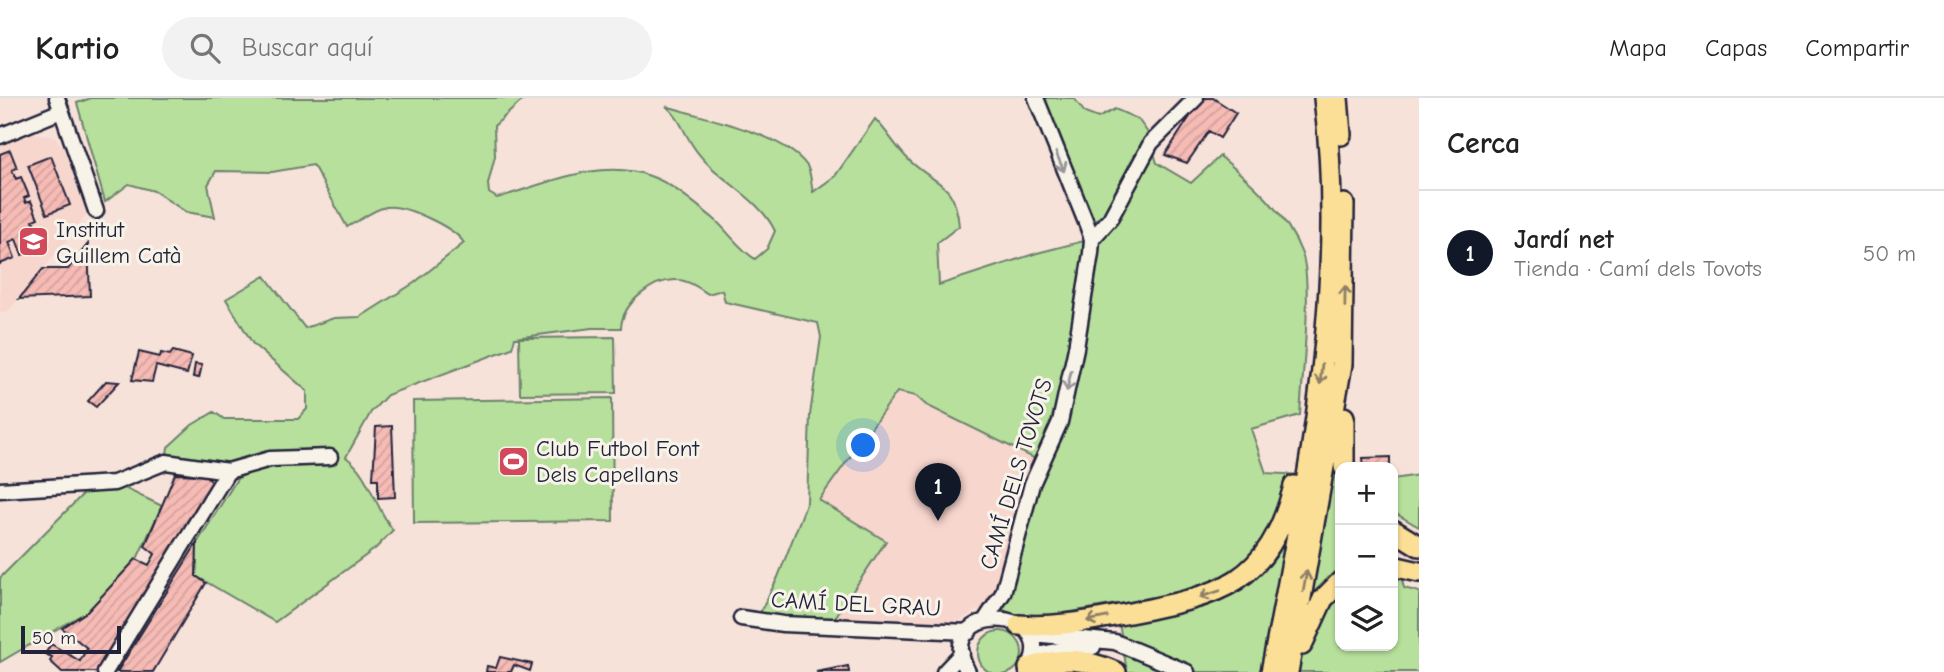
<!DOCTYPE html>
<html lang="es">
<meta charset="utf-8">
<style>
body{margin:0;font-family:"Comic Neue",sans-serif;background:#f2f2f2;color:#222}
.controls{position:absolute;right:21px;bottom:21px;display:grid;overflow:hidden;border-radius:14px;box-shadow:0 2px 5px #0004}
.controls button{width:63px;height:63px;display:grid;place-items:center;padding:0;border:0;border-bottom:2px solid #e0e0e0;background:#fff;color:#222;font:35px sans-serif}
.scale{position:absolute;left:21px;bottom:18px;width:100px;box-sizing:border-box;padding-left:7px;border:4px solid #22223b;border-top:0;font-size:19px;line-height:24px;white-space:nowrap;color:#22223b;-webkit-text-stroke:5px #f7f3e8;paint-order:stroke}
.you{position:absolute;left:864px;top:348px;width:24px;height:24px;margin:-18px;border:5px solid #fff;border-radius:50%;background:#1a73e8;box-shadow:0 0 0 10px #1a73e833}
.badge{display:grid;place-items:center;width:46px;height:46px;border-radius:50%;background:#111827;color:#fff;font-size:23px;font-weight:700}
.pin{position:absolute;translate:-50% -58px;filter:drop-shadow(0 2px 4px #0008)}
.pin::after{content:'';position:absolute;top:37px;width:24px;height:21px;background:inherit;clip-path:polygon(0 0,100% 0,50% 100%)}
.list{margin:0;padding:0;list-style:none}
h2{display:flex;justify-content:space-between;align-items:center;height:91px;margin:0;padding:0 28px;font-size:30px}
h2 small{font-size:23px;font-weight:400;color:#767676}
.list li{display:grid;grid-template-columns:46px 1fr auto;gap:21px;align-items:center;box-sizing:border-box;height:126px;padding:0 28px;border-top:2px solid #e0e0e0}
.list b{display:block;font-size:26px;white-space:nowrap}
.list p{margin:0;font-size:23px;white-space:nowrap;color:#767676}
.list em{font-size:23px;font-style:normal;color:#767676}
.icon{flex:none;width:38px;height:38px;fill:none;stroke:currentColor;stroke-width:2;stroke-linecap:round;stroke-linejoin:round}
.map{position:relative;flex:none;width:1419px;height:574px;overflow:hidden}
header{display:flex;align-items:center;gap:42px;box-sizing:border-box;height:98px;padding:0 35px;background:#fff;border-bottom:2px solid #e0e0e0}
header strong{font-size:33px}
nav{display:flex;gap:38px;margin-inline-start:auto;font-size:24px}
.search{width:490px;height:63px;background:#f2f2f2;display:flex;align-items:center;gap:18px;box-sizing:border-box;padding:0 24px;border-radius:38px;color:#767676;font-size:26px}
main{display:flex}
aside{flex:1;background:#fff}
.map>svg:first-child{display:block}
.built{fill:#f7d6ce}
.green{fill:#b7e09c;stroke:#6c816c;stroke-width:2}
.building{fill:url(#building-hatch);stroke:#22223b;stroke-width:2}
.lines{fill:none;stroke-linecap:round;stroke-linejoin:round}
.minor-casing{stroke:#22223b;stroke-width:19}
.highway-casing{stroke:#22223b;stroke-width:24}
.minor{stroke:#f7f3e8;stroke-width:14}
.highway{stroke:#fbdf96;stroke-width:19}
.oneway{stroke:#97959a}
.oneway2{stroke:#8e8068}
.labels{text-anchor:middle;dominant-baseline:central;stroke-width:6;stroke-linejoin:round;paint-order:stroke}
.poi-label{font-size:23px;fill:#22223b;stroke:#f7f3e8;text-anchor:start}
.street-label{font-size:23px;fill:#22223b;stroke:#f7f3e8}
</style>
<header>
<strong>Kartio</strong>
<div class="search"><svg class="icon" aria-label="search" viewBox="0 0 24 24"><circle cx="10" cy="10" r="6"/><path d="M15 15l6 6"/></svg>Buscar aquí</div>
<nav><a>Mapa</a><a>Capas</a><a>Compartir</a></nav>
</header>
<main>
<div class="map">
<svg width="1419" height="574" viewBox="0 0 1419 574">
<defs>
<pattern id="building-hatch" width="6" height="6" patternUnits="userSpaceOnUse" patternTransform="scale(1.75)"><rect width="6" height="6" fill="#f6bbb5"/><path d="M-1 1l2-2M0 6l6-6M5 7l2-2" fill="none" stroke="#d3a09d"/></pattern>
</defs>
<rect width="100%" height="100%" fill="#f7e2d9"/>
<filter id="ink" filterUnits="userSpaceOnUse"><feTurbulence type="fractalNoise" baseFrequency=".0143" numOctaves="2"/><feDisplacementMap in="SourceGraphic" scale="14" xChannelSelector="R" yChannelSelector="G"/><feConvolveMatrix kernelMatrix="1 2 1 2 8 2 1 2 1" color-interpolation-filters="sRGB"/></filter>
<g filter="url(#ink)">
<path class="built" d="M33,35L55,39L63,49L87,117L19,201L7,214H0V48Z
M897,294L916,298L926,307L1040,363L1003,495V511L977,512L944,532L830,527L818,402Z"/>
<path class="green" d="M91,0H525L494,28L495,58L488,86L489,95L497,100C543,87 602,59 650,78C673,86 694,105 713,120C728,133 738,150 755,161L767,151L775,133C759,98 714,81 693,48C683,33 680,20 666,8C703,20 784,35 807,68C811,74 811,86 813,94L835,78L875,21C888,34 896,50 910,63C938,89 955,83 959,128L937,145L939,187L1037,155L1092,141L1151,45L1157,65L1191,85L1220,58C1253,86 1286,114 1302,156C1313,184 1302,283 1300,317L1251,331L1266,375L1340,379V548H1393V447L1404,490L1419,494V574H1127L1116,506L1021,523L1003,511V495L1040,363L926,307L916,298L897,294L819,402L886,443L830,527L756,523L778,479L807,404L810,317L821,239L818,225L725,204L722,192L708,196C699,190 688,182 677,182C652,181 622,206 621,230H592L515,240L512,250L387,297L371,314L346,359C370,377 374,408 393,432L376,450L275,524L196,478L197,445L237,381L267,363L228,373L166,364L168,349L192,327L214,314L224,321H298L307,311V293L253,246L226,201L265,178L305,230L334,220L360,219L414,185L464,145C455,130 405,106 386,109C374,111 359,123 347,129L313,67L272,74L216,73L208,87L215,119L186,114L154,93L129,86L105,104L77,5Z
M1036,0H1074L1085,15L1098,20L1115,11L1138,21L1148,35L1104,116L1093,123Z
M615,239L616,295L520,296L519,240Z
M612,300L613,423L414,425L413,303Z
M1419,377V429L1393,414V381Z
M114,385L162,408L137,461L88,513L0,564V480L92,387Z
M978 555a22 22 0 1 1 44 0a22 22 0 1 1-44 0Z"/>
<path class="building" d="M1202,0H1213L1236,15L1220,40L1209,33L1187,65L1165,57Z
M10,52L17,70L12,72L16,81L21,79L29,98L24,100L26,105L31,103L38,120L33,122L37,131L42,129L49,146L22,157L16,141L9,144L15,160L0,166V56Z
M51,58L70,107L47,116L28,67Z
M88,146L90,198L19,201L43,171H68Z
M173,253L192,258L187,276L156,268L152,284L132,282L139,254L160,259L161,255L170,257Z
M195,266L202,267L199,280L193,279Z
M106,283L119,284L96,309L88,303Z
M392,328L395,399L378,400V381H373L376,329Z
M1390,359V369H1364L1363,360Z
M175,376L205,377L215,386L101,574H62L50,563L52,559L45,556L51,546L80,563L87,550L62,530L88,513L136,461L149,467L155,456L145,448Z
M197,445L196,478L206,485L153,574H117Z
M500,559L532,566L530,573L514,567L511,574H486L487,568L496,570Z
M848,568L849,574H816Z"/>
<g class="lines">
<defs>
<path id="minor" d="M57,0L96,113
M0,38L61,13
M1092,141L1110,121L1151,45L1196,0
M0,392L114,385L166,364L228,373L270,361L330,359
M741,520L783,526L969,534
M986,521L1003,495L1032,386L1060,324L1076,250L1091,155L1092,141L1087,127L1036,0
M1032,536L1115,544L1187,574
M1034,558L1078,548L1093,549
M105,574L228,373
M944,574L962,555
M968,574C929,504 1066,504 1027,574"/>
<path id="highway" d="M1338,0L1341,37
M1344,319V369
M1393,432L1419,448
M1393,468L1419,474
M1019,527C1058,530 1092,522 1130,515C1221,497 1268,487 1294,388
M1302,547L1323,501L1340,484
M1029,570C1062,558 1083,560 1116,574
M1271,574C1307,385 1348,193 1324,0
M1288,574L1342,266L1344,106"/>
</defs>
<use href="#minor" class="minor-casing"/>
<use href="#highway" class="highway-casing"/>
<use href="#minor" class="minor"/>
<use href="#highway" class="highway"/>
</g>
<defs><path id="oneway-shaft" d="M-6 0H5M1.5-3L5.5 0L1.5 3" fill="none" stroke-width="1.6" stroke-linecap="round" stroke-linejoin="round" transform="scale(1.75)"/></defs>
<g class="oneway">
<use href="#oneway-shaft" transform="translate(1060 64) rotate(67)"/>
<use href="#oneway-shaft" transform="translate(1069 283) rotate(102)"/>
</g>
<g class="oneway2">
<use href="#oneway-shaft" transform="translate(1345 198) rotate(-89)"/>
<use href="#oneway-shaft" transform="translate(1321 276) rotate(95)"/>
<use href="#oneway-shaft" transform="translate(1305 483) rotate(-80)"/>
<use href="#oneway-shaft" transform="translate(1210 496) rotate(162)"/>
<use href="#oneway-shaft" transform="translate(1097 521) rotate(169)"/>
</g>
</g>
<defs>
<symbol id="school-square" viewBox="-11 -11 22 22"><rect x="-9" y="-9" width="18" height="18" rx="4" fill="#d1495b" stroke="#f7f3e8"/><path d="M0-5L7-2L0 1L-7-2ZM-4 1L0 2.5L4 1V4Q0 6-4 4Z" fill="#fff"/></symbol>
<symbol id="stadium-square" viewBox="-11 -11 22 22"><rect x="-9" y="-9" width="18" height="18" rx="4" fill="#d1495b" stroke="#f7f3e8"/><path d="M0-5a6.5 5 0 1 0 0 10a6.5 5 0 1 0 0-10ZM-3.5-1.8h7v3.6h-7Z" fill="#fff"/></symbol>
</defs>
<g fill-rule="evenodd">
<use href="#school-square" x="16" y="126" width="35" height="35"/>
<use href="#stadium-square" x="496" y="346" width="35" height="35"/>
</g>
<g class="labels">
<g class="poi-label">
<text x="56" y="131">Institut<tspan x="56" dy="26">Guillem Catà</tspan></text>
<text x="536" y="350">Club Futbol Font<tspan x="536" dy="26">Dels Capellans</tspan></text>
</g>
<g class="street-label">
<text transform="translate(1016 376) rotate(-73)">CAMÍ DELS TOVOTS</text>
<text transform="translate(856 506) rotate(3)">CAMÍ DEL GRAU</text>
</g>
</g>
</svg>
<div class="controls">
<button>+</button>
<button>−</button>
<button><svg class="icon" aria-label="layers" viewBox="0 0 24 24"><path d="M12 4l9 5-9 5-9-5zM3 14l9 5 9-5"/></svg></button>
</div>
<div class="scale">50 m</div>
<div class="you"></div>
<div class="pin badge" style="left:938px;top:423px">1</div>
</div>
<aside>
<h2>Cerca<small></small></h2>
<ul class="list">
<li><span class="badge">1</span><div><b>Jardí net</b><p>Tienda · Camí dels Tovots</p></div><em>50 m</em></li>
</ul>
</aside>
</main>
